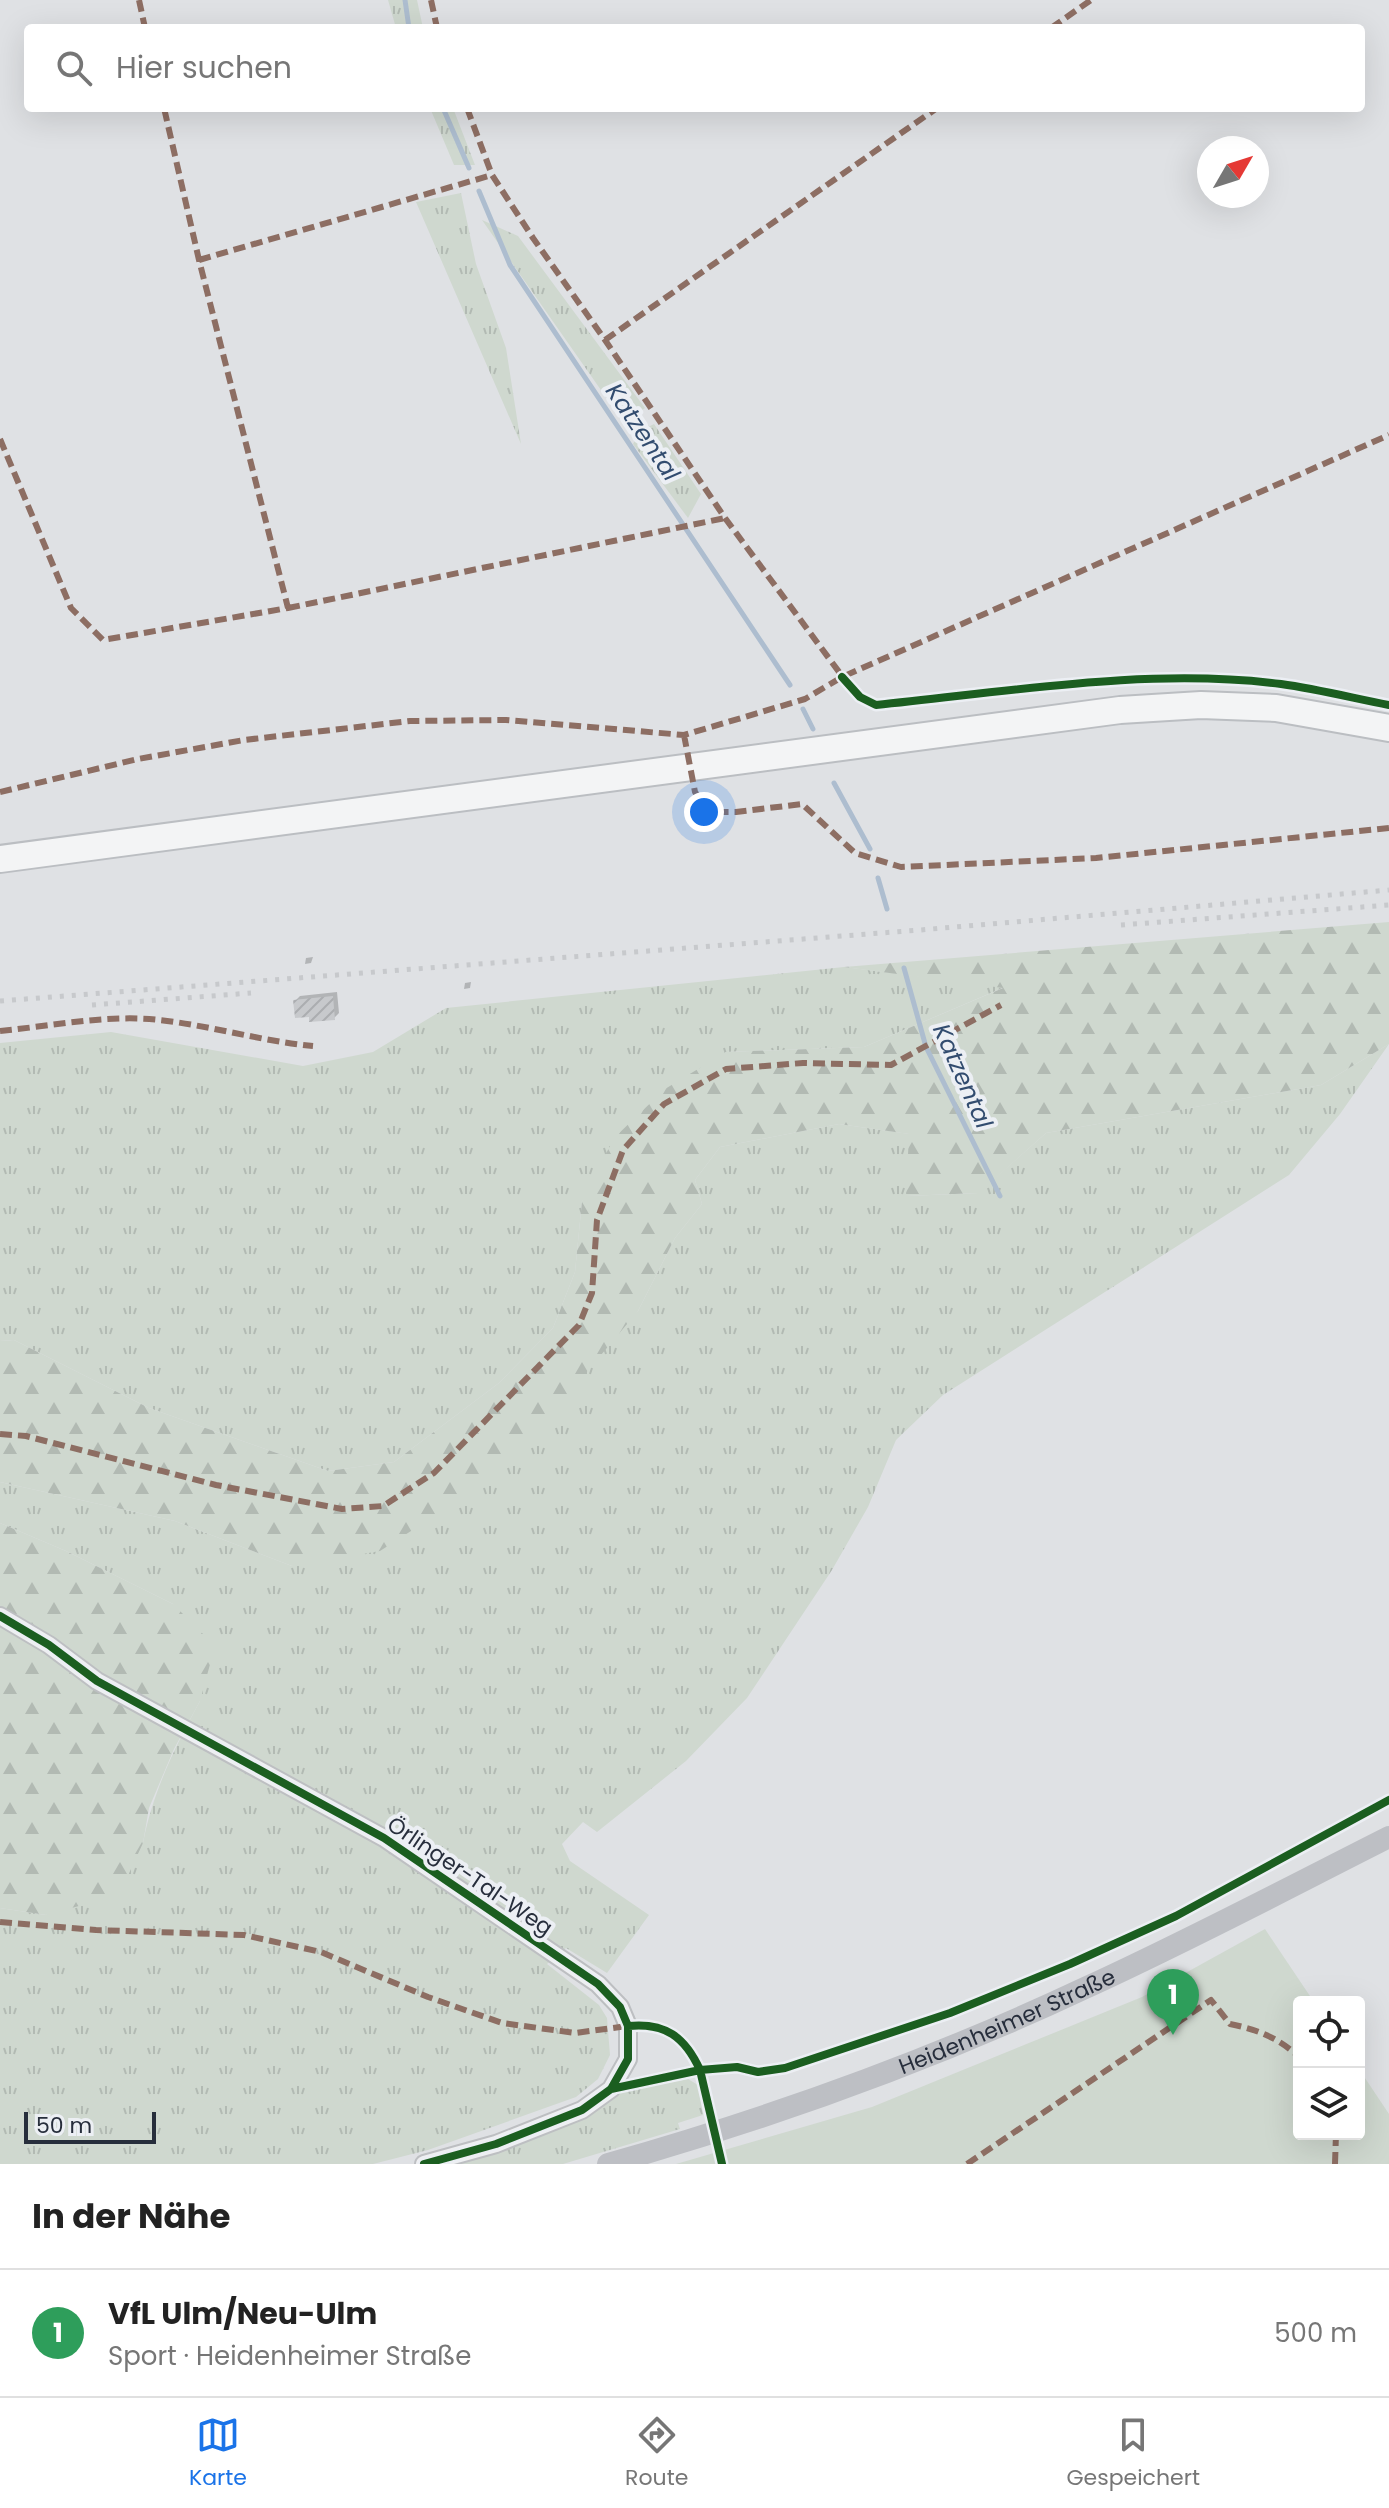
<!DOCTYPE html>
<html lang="de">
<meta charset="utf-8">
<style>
body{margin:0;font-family:Poppins,sans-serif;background:#f6f6f6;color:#222}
.controls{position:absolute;right:24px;bottom:24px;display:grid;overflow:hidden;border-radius:8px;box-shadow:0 8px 32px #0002}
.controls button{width:72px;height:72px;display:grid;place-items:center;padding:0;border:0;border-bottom:2px solid #e0e0e0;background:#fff;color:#222;font:40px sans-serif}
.compass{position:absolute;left:1197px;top:136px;width:72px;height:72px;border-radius:50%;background:#fff;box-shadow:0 8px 32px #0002;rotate:51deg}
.scale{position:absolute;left:24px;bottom:20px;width:132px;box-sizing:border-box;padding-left:8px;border:4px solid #272e3c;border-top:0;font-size:22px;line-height:28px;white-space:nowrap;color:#272e3c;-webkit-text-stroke:6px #eceff4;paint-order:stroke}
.you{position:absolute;left:704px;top:812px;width:28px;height:28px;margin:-20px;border:6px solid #fff;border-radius:50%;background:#1a73e8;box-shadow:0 0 0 12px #1a73e833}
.badge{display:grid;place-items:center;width:52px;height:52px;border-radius:50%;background:#1a73e8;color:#fff;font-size:26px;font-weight:700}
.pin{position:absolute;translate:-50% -66px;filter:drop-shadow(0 2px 4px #0008)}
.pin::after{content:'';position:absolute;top:42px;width:28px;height:24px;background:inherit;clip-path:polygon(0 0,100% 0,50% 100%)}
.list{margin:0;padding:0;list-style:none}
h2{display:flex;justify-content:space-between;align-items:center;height:104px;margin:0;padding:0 32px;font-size:34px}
h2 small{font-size:26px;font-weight:400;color:#767676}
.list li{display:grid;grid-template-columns:52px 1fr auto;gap:24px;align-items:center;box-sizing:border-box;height:128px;padding:0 32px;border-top:2px solid #e0e0e0}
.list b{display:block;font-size:30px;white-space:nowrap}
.list p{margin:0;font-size:26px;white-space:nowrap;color:#767676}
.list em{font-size:26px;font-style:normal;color:#767676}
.icon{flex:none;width:44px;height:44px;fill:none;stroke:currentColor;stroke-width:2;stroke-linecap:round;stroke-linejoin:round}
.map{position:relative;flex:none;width:1389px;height:2164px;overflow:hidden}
.search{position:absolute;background:#fff;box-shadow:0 8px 32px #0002;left:24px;right:24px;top:24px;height:88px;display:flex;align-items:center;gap:20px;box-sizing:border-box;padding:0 28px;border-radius:8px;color:#767676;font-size:30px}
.sheet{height:232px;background:#fff}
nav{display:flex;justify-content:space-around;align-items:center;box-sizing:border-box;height:112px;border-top:2px solid #e0e0e0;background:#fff;font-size:22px;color:#767676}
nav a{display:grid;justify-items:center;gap:4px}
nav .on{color:#1a73e8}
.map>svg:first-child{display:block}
.grass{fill:url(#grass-tufts)}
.forest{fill:url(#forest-firs)}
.pitch{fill:#cfd8cf}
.shadow{fill:#0003}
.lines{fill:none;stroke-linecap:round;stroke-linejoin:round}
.stream{stroke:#adbdcf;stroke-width:5}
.building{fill:url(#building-hatch)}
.minor-casing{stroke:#bdbfc2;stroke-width:20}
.primary-casing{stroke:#bbbec2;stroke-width:30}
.minor{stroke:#eeeff1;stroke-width:16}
.secondary{stroke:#bdbfc4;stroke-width:22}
.primary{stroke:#f3f4f5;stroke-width:26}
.rail{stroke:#c7c9cc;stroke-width:5;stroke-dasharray:4 8;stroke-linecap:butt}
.quiet{stroke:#8d6e63;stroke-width:6;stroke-dasharray:12 6;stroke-linecap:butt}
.cycleway-casing{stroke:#eceff4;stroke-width:13}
.cycleway{stroke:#1b5e20;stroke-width:8}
.labels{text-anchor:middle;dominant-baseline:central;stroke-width:8;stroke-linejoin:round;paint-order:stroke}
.street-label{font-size:22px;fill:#272e3c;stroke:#eceff4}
.water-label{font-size:24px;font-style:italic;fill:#324c6f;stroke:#eceff4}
</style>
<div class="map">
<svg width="1389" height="2164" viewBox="0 0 1389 2164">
<defs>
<pattern id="grass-tufts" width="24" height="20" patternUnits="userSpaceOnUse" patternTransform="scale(2)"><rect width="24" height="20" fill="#cfd8cf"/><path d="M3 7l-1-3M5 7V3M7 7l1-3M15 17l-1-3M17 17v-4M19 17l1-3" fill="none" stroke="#b2bab3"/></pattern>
<pattern id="forest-firs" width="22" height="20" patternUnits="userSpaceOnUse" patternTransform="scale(2)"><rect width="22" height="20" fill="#cfd8cf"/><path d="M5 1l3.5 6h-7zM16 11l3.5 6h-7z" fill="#b2bab3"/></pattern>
<pattern id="building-hatch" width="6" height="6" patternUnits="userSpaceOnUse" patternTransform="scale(2)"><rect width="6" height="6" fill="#c7c9cc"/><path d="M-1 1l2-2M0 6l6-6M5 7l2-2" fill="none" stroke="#abadb0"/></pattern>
</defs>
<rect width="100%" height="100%" fill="#dfe1e4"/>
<path class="grass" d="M388,0H417L423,28H396Z
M430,108H453L475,165H454Z
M461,193L476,264L506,348L521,444L416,202Z
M482,220L518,236L645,408L624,423Z
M654,424L701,494L688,518L633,444L640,431Z
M844,967L1005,987L864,1047L726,1052L582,1201L575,1272L553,1328L499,1383L394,1462L328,1471L149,1408L14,1340L0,1341V1043L111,1032L303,1066L373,1052L446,1008Z
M1389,1044L1340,1114L1289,1175L943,1395L896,1440L868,1507L832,1570L747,1698L686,1761L597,1832L583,1822L562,1844L570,1861L649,1915L607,1973L566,1948L547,1964L599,2005L607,2018L610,2055L598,2079L576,2097L428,2150L373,2164H0V1908L46,1915L143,1843C153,1791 175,1747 200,1701L173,1604L66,1551L0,1523V1482L175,1521L292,1566L638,1311L675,1238L702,1204L695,1180L720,1147L839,1124L910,1134L907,1196L978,1193L1046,1133L1321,1085Z
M688,2079L698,2085L703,2115L678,2123L680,2129L563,2164H449L592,2112L620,2091Z"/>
<path class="forest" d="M1389,922V1044L1321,1085L1046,1133L979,1193L906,1196L909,1134L839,1124L720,1147L695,1180L702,1204L675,1238L638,1311L569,1393L470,1493L380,1551L292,1566L175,1521L0,1482V1341L14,1340L149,1408L328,1471L394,1462L499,1383L553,1328L575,1272L582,1201L614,1138L665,1089L726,1052L864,1047L1003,988L844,967Z
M0,1523L66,1551L173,1604L215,1646L200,1701L174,1749L149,1808L143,1843L119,1895L46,1915L0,1908Z"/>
<path class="pitch" d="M1265,1929L1314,2002H1299V2134H1359V2069L1389,2114V2164H676L872,2107L1142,1997Z"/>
<path class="shadow" d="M313,957L311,963L305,964L306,958Z
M471,982L470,988L464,989L465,983Z
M337,992L339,1013L334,1018L311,1014L295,1001L300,996Z"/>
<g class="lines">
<path class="stream" d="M405,0L409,28
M443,108L469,168
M479,191L510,265L790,685
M803,709L813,729
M834,783L870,849
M878,878L887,909
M904,968L926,1047L1000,1196"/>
</g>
<path class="building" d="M333,996L335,1020L309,1022V1017L295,1018L293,1000Z"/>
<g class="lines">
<defs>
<path id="minor" d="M0,1616L49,1645L97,1681L384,1838L598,1984L620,2007L628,2026V2059L611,2089L582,2110L496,2144L424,2164"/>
<path id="primary" d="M0,859L1120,710L1201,705L1276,708L1389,728"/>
</defs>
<use href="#minor" class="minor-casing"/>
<use href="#primary" class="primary-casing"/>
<use href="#minor" class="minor"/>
<path class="secondary" id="s1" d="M608,2164C771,2118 932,2060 1085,1988C1188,1941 1288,1888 1389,1837"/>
<use href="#primary" class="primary"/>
<path class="rail" d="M1121,925L1389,905
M0,1001L920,930L1389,890
M92,1005L251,993"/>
<path class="quiet" d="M139,0L145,28
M431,0L437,28
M1051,28L1091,0
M467,108L492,175L533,238L605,340L725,518L845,680
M199,260L492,175
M605,340L937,108
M0,439L71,608L103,640L288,608L199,260L164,108
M288,608L725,518
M684,735L695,792L709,812H736L802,804L855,853L901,867L1096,858L1389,828
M0,792L138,759L244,740L410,721L506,720L684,735L805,699L842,677L1389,435
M0,1031C52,1026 108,1014 160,1020C212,1026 261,1041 313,1046
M0,1434L26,1436L216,1485L342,1509L383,1506L434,1473L579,1325L592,1293L597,1220L623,1150L664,1104L726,1069L803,1063L891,1065L1001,1005
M0,1922L96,1930L244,1935L321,1952L428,1997L502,2023L575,2033L635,2025
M967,2164L1211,2000L1230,2024C1256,2029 1279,2038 1299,2057
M1335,2164L1336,2134"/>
<defs>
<path id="cycleway" d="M842,677L860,697L876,705C1007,692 1149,667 1281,684C1317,689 1353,698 1389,705
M0,1616L49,1645L97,1681L384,1838L598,1984L620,2007L628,2026V2059L611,2089L582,2110L496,2144L424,2164
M628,2026C665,2022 685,2037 700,2070L737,2067L758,2072L785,2068L950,2013L1070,1964L1176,1916L1389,1800
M611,2089L700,2070L722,2164"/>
</defs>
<use href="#cycleway" class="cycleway-casing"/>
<use href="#cycleway" class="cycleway"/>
</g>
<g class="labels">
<g class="street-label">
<text transform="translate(470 1876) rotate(34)">Örlinger-Tal-Weg</text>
<text stroke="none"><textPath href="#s1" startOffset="424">Heidenheimer Straße</textPath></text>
</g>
<g class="water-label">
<text transform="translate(643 432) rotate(56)">Katzental</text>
<text transform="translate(963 1076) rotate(66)">Katzental</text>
</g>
</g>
</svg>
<div class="controls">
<button><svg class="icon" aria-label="locate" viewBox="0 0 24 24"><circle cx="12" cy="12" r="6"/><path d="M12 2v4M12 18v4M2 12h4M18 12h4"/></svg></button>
<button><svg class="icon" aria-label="layers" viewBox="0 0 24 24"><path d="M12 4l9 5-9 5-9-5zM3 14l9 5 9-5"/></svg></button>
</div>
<svg class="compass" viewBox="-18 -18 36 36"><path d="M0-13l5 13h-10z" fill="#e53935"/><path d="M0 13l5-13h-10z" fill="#767676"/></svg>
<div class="scale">50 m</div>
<div class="you"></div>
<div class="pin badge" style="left:1173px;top:2035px;background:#2e9e5b">1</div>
<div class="search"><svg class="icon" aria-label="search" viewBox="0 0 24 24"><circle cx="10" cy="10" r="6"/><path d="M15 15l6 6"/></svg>Hier suchen</div>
</div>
<section class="sheet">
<h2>In der Nähe<small></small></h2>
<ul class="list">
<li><span class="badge" style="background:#2e9e5b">1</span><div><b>VfL Ulm/Neu-Ulm</b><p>Sport · Heidenheimer Straße</p></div><em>500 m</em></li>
</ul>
</section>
<nav>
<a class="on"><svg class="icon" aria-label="map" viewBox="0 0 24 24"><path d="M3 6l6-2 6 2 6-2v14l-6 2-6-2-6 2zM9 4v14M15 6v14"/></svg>Karte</a>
<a><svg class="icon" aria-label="directions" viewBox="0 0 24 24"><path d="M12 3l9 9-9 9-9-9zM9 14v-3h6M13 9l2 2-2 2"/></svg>Route</a>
<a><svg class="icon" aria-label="saved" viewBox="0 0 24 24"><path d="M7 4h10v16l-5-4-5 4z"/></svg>Gespeichert</a>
</nav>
